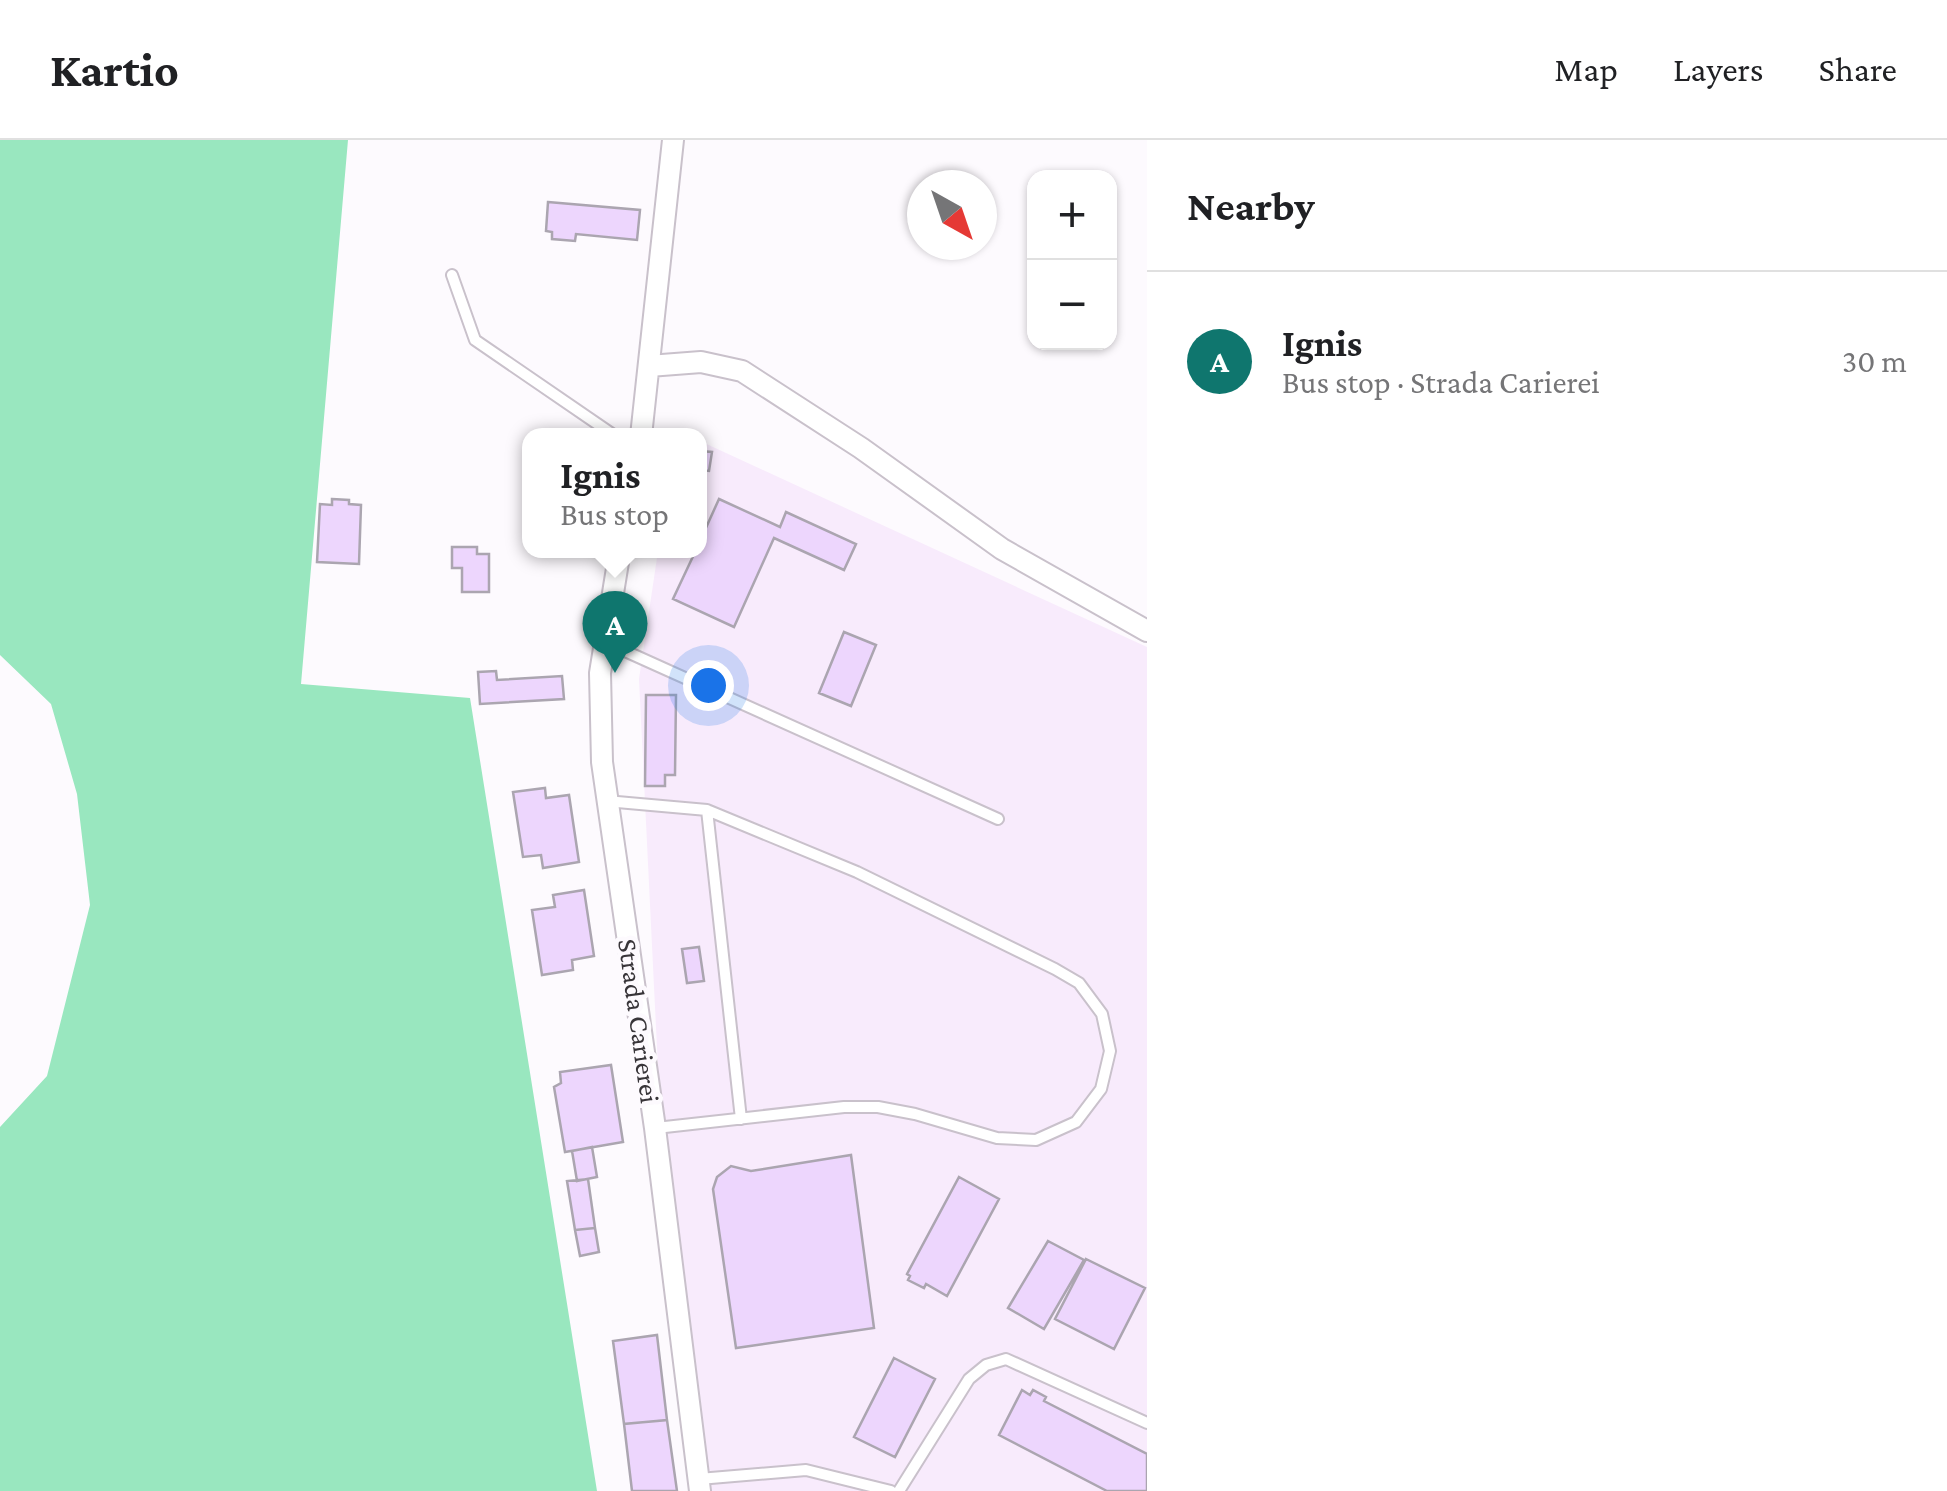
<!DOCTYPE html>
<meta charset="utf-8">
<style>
body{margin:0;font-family:"Crimson Pro",serif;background:#f2f2f2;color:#202124}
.controls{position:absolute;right:30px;top:30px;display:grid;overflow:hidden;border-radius:20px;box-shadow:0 2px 8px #0004}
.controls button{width:90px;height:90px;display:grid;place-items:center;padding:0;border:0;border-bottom:2px solid #e0e0e0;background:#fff;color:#202124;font:50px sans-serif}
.compass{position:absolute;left:907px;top:30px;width:90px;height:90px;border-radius:50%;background:#fff;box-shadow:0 2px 8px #0004;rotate:140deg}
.you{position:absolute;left:708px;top:545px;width:35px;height:35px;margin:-25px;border:8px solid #fff;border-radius:50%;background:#1a73e8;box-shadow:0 0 0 15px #1a73e833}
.badge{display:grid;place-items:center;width:65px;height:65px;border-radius:50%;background:#0f766e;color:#fff;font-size:32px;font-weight:700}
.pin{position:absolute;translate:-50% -82px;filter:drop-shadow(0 2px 5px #0008)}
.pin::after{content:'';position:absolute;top:52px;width:35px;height:30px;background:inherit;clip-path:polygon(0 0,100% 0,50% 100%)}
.popup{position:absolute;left:522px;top:288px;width:185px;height:130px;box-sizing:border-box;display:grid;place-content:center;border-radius:20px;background:#fff;filter:drop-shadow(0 2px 8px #0005);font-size:32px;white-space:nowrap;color:#757577}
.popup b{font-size:38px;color:#202124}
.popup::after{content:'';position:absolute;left:50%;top:100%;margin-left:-20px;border:20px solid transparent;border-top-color:#fff}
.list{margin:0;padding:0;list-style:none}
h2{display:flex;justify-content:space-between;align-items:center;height:130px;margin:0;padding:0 40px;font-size:42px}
h2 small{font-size:32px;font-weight:400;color:#757577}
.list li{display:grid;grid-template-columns:65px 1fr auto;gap:30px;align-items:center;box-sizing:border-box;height:180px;padding:0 40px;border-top:2px solid #e0e0e0}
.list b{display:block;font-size:38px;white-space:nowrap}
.list p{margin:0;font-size:32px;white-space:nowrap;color:#757577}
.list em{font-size:32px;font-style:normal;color:#757577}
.map{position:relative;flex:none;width:1147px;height:1351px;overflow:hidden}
header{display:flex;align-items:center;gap:60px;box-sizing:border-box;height:140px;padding:0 50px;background:#fff;border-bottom:2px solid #e0e0e0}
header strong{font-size:48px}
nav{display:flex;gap:55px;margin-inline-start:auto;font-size:35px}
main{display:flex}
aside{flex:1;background:#fff}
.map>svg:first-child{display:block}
.built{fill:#f8ebfc}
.green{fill:#99e7bf}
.building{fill:#edd6fd;stroke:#aba5b0;stroke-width:2.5}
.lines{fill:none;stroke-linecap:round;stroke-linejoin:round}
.lane-casing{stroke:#c9c1cb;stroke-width:14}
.street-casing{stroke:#c9c1cb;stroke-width:24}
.lane{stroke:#fff;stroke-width:10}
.street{stroke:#fff;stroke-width:20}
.labels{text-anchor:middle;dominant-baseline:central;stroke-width:9;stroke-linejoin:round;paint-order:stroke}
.street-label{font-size:28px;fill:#383539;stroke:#fdfafe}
</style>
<header>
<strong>Kartio</strong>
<nav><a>Map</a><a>Layers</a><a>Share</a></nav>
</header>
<main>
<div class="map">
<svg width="1147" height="1351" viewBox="0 0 1147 1351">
<rect width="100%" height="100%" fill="#fdfafe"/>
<path class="built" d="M700,301L1147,507V1351H706L661,990L639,539L658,411L700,410Z"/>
<path class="green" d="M0,0H348L301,544L470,558L597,1351H0V987L47,936L90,765L77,654L51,564L0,515Z"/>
<path class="building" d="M548,62L640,70L637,100L576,94L575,101L552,99V92L546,91Z
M700,311L712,312L709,331L700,330Z
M332,359L349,360V364L361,365L359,424L317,422L320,364L332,365Z
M719,359L780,387L786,372L856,404L844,430L774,398L734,487L673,459L696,410H700V401Z
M452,407H477V414H489V452H462V428H452Z
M844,492L876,505L851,566L819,553Z
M496,531L497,540L562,536L564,559L480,564L478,532Z
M646,555H676L675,635H665V646H645Z
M545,648L546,658L569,655L579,722L543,728L541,715L523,717L513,652Z
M584,750L594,816L572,820L573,830L542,835L532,770L555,767L553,755Z
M699,807L704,841L687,843L682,809Z
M611,925L623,1002L565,1012L554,947L561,943L560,932Z
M592,1007L597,1037L577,1041L572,1011Z
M851,1015L874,1188L736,1208L713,1049L717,1037L731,1026L751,1031Z
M959,1037L999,1059L947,1156L926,1144L924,1148L908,1140L910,1136L907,1134Z
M588,1039L595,1088L575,1090L567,1041Z
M595,1088L599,1112L580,1116L575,1090Z
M1048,1101L1084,1120L1044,1189L1008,1168Z
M1086,1119L1145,1148L1114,1209L1055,1179Z
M657,1195L667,1280L624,1284L613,1201Z
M894,1218L935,1239L895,1317L854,1297Z
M1022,1250L1030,1255L1033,1250L1046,1257L1044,1261L1147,1314V1351H1107L999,1295Z
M667,1280L677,1351H632L624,1284Z"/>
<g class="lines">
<defs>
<path id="lane" d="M452,135L475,200L615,296
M605,502L998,679
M606,661L707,670L857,732L1055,829L1079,843L1102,874L1110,911L1101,949L1076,982L1036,1000L997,998L915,974L878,967H844L656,988
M707,670L741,979
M699,1339L806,1330L891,1351
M899,1351L969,1239L986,1225L1006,1219L1147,1283"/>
<path id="street" d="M649,226L701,222L742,231L861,308L1002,409L1147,491
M641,296L673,0
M620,410L600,533L602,622L655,988L700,1351"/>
</defs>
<use href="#lane" class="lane-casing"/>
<use href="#street" class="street-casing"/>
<use href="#lane" class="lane"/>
<use href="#street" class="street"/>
</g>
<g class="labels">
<g class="street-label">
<text transform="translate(639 881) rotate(82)">Strada Carierei</text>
</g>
</g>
</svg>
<div class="controls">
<button>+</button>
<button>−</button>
</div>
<svg class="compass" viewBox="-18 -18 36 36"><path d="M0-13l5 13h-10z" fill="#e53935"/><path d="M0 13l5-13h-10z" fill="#757577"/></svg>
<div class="you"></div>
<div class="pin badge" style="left:615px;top:533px">A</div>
<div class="popup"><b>Ignis</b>Bus stop</div>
</div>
<aside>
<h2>Nearby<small></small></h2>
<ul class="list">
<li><span class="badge">A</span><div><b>Ignis</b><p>Bus stop · Strada Carierei</p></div><em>30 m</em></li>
</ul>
</aside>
</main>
